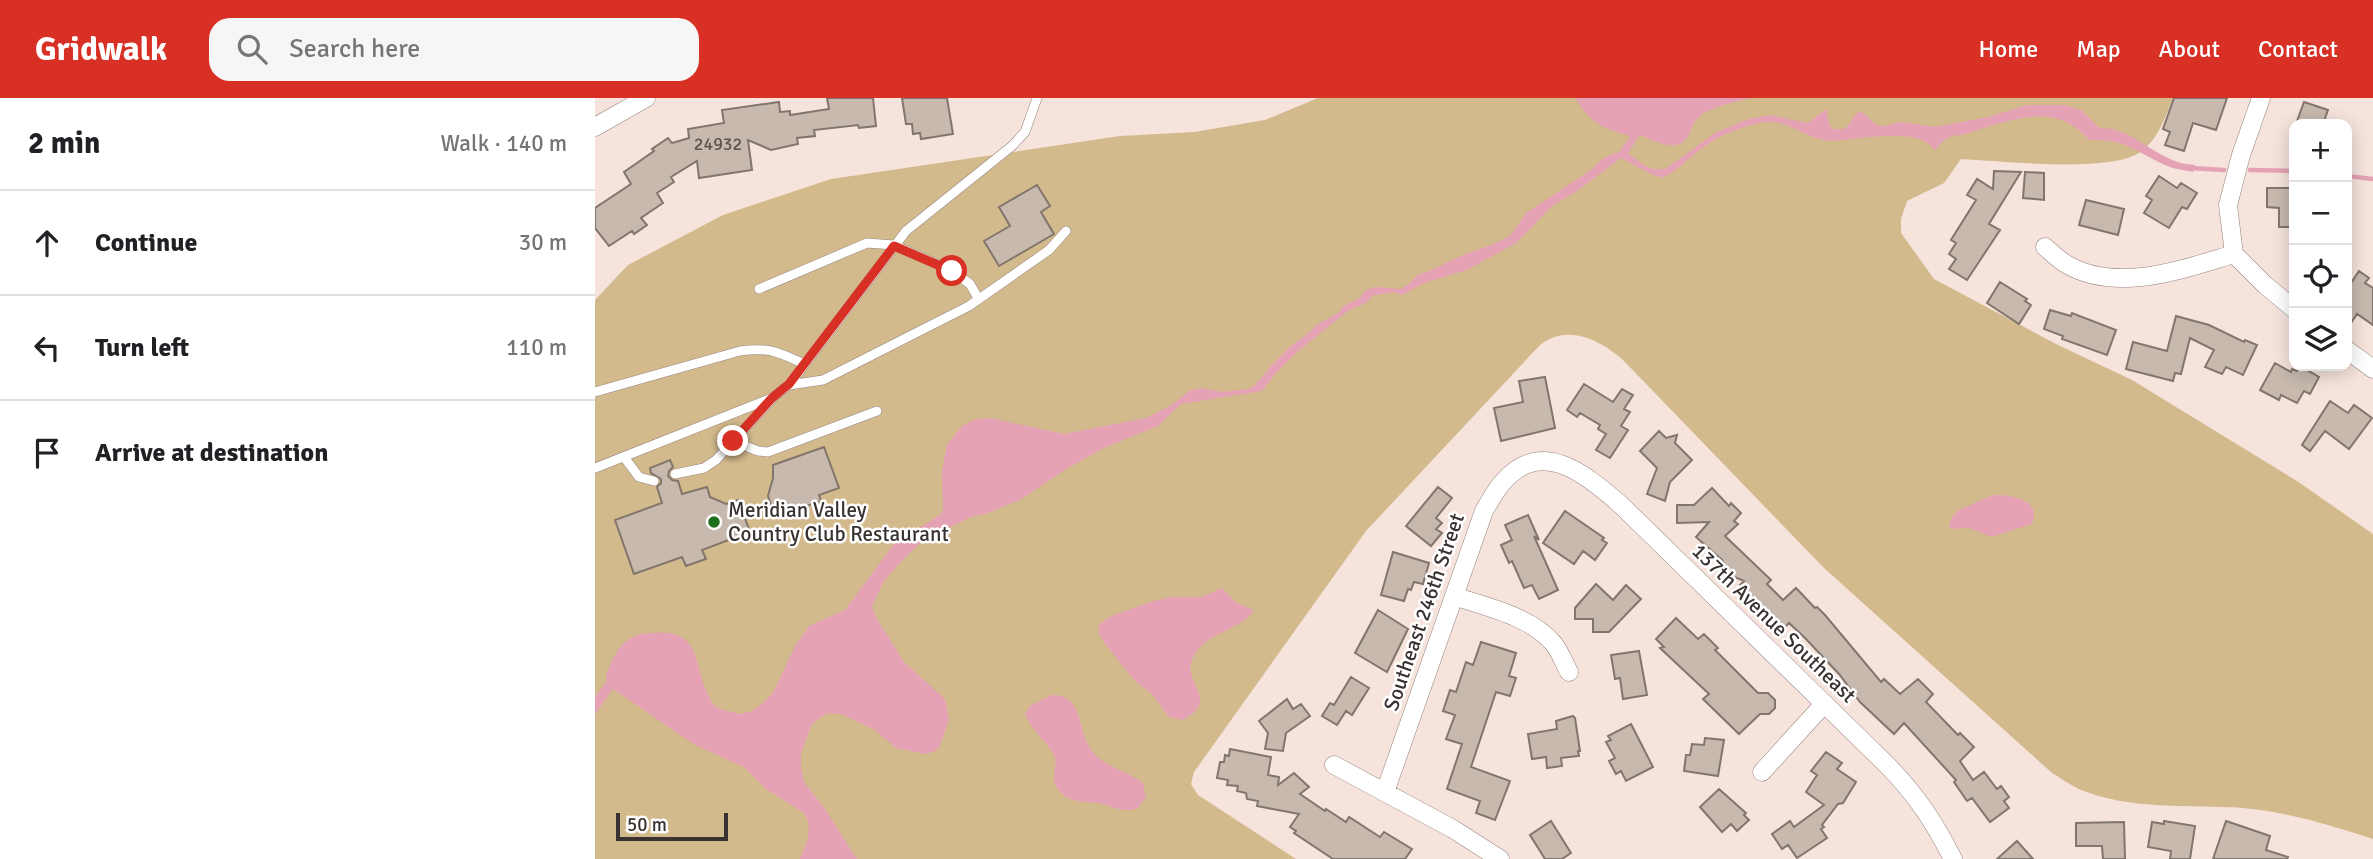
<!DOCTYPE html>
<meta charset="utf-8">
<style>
body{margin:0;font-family:Signika,sans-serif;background:#f6f6f6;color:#202124}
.controls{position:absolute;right:21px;top:21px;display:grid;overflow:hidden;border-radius:14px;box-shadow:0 4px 18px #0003}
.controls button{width:63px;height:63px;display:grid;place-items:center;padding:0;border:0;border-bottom:2px solid #e0e0e0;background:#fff;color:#202124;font:35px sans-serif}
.scale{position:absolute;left:21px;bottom:18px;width:112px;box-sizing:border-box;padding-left:7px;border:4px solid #393230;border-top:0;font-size:19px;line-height:24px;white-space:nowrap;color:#393230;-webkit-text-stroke:5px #fff;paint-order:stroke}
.stop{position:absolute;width:21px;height:21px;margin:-16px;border:5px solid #d93025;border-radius:50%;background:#fff}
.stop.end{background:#d93025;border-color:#fff;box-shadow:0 2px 7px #0008}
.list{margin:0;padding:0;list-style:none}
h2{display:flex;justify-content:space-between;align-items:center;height:91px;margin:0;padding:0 28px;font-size:30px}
h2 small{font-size:23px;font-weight:400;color:#757577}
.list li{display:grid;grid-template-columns:46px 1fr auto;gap:21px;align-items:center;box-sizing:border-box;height:105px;padding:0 28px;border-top:2px solid #e0e0e0}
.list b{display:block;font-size:26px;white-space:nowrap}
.list em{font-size:23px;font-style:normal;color:#757577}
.icon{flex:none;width:38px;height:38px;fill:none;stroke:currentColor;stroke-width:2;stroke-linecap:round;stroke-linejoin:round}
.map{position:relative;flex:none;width:1778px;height:761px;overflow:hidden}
header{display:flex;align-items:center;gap:42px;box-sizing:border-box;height:98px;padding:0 35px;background:#d93025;color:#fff}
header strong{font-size:33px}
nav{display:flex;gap:38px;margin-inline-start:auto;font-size:24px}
.search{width:490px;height:63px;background:#f6f6f6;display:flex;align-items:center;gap:18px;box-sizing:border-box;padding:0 24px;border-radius:21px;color:#757577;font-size:26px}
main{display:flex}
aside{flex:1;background:#fff}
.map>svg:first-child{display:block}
.green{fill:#d3ba8c}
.water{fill:#e5a2b5}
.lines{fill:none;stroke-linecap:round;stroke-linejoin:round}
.stream{stroke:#e5a2b5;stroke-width:4.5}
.building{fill:#c7b9ae;stroke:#82766c;stroke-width:2}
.lane-casing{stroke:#95847f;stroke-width:10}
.street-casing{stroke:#95847f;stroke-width:19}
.lane{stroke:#fff;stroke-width:9}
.street{stroke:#fff;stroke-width:18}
.route{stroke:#d93025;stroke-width:9}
.poi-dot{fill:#1b7019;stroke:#fff;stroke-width:2.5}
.labels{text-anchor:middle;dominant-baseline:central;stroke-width:5;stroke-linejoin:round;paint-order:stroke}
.number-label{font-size:18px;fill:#5c5450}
.poi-label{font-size:21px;fill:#393230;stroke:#fff;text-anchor:start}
.street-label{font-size:21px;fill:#393230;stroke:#fff}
</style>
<header>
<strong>Gridwalk</strong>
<div class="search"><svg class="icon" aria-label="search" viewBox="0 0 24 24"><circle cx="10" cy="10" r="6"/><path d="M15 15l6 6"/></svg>Search here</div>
<nav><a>Home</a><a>Map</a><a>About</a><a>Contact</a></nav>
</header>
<main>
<aside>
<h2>2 min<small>Walk · 140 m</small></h2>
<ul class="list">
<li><svg class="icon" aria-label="ahead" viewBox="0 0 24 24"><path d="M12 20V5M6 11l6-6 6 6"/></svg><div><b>Continue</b></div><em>30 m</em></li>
<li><svg class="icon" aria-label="left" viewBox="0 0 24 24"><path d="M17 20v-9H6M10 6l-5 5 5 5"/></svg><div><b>Turn left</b></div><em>110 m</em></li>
<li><svg class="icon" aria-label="arrive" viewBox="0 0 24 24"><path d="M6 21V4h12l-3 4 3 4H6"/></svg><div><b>Arrive at destination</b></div></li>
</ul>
</aside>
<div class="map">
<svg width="1778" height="761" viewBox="0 0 1778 761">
<rect width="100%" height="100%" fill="#f5e3dc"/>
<path class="green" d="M723,0H1578C1570,19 1563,43 1544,55C1512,75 1407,63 1366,61L1349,85L1312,103L1306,121V135L1339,181L1461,246L1537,282L1702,383L1778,436V741C1735,727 1693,714 1648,710C1595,706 1535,713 1484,691C1475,687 1466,680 1457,675L1229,470L1027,261C1005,242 972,225 945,247L771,433L599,674L596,686L603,697L701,761H0V202L33,167L128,117L236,81L525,38L599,34L670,22Z"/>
<path class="water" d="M980,0H1155C1139,5 1114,8 1102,21C1097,25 1096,34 1092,40C1080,56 1059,42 1045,37L1033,55L1050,68L1058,71H1070L1120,35L1153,21L1176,17L1213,25L1231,11C1235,25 1231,35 1251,30L1261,16L1266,13L1281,27L1289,28L1306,24L1340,29L1393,19L1432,7H1470L1486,12L1505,30C1535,29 1555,55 1583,64C1588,66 1594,66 1600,67L1598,74C1589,72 1578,71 1570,67C1539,53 1532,41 1495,42C1490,38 1484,32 1478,28C1445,6 1400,28 1366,37C1352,37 1348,42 1340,53C1326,27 1262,42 1237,43C1212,43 1190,18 1165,25C1142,30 1120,39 1102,54C1090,63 1081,74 1067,80L1056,76L1026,60L982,93L957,108L921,145L872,172L829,185L807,197L799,194L777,198L771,205L754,212L702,254L682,274L667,293L586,306L563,328L509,350L471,371L425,402L393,415L376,419L330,441L308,461L289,483L277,508L282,521L309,564L350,601L354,621L345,648L340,653L331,656L301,650L280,632L246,616L232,615L217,626L206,655V669L209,684L230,711L262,761H205C211,746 219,730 209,715L171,691L149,669L100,647L18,591L0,616V599L12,583L11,578C18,559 26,539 48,536C117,525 92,575 122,610L145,616L157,613L168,605L178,595L200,548L214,528L250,512L299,446L346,416L348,412L347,373L352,346L368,327L381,321L396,320L469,336L551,320L577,307L595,292L606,290L627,294L653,291L660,287L677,267L696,248L716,233L721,227L743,215L749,208L765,200L771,192L780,189L806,191L815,185L822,177L832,174L868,157L894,148L915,138L931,115L996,72L1009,60L1025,53L1035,38C1005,29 999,28 980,0Z
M1398,397C1416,397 1447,401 1437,426L1396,439L1374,430L1355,431L1354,427L1357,419L1364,412Z
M627,490L642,505L657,511L658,514C645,533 604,535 596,565C591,587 624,603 588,622L574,619L558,597L540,583L510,546L504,536V527L516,518L558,503L576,499H607Z
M457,597C487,596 483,628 493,647C505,669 530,671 548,685L551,699L543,710C527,716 517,707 502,705C486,703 469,705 460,686C456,675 465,666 458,655C450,642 435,630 430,616L436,607Z"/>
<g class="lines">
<path class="stream" d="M1595,70L1629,72
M1655,72L1699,73
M1752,78L1778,81"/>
</g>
<path class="building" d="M232,0H278L281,28L264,30L263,27L219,32L220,38L202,40L203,46L176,52L153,42L157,72L104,80L102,63L76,79L79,84L62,95L68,105L46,120L52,127L39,136L37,133L14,148L0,130V110L36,86L29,74L59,53L57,51L73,40L77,45L94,40L93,31L129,25L127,12L184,4L185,14L195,13V17L234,11Z
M307,0H352L358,36L326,41L325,35L318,36L317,26H311Z
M1579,0H1632L1621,32L1598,25L1589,53L1570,47L1575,34L1568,31Z
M1709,4L1733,12L1728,26H1701Z
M1399,73L1426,74L1394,126L1405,132L1372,182L1354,171L1361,161L1354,156L1361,145L1356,142L1381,102L1372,97L1382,81L1398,91Z
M1430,74L1449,75V102L1428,100Z
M1564,78L1582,90L1586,85L1602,95L1592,111L1587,109L1574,130L1549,115L1557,102L1551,98Z
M442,87L455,108L446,114L459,136L404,168L389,143L415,128L404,109Z
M1672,90H1699V129H1684V110L1672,109Z
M1491,102L1529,111L1523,137L1484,127Z
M1764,173L1774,180L1770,185L1778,190V227L1762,216L1752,231V191Z
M1405,184L1432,201L1430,203L1436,207L1424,226L1392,205Z
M1455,212L1476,218L1477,215L1521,232L1512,257L1467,241L1468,238L1449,231Z
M1581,218L1614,227L1649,244L1650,242L1662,247L1648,277L1631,269L1627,276L1610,269L1619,252L1595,240L1586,276L1580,275L1578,283L1531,271L1538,244L1572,253Z
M1680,265L1696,274L1697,271L1702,273L1705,268L1724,279L1715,296L1709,293L1702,305L1686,297L1684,302L1665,292Z
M950,279L960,330L906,343L899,310L928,304L924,283Z
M989,286L1018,304L1027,291L1038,297L1029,311L1035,314L1026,328L1033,332L1015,360L1001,352L1011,336L1003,331L1005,327L985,315L982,319L972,312Z
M1735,303L1753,315L1759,307L1777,320L1754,351L1730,333L1715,353L1707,347Z
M1064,333L1071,340L1082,337L1080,345L1097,362L1075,384L1070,403L1052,396L1062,370L1045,353Z
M229,349L244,390L224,397L226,403L180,419L173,398L178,380V367Z
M75,362L78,369L74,373L73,378L77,382L83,383L87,396L112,389L115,399L131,406L143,402L155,434L107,452L111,461L91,468L87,459L39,476L20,422L67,405L62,389L66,385V381L56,375L55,370Z
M843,389L857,400L841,420L847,425L841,431L847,435L836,448L811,428Z
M1117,390L1134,408L1136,405L1146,415L1139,423L1143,426L1130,438L1176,482L1172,486L1188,502L1201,490L1220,510L1222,509L1230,517L1286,584L1289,581L1305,596L1323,581L1338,596L1331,604L1363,637L1365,635L1379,649L1365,663L1378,682L1389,674L1402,691L1406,688L1414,699L1409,703L1414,710L1395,724L1377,700L1372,703L1359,684L1361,682L1309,625L1299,636L1265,604L1244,576L1210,540L1194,525L1187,532L1171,514L1172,513L1145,487L1149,483L1135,477L1127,462L1101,439L1114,424L1082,425V407H1099Z
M970,413L1009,440L1007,442L1012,445L1000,462L988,453L979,466L948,445Z
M933,417L944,442L939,438L963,492L944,501L937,487L929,490L917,463L914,465L906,447L917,442L910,427Z
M798,454L834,465L828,486L819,484L816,492L813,491L809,503L786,497Z
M1001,486L1018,502L1031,487L1046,501L1014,534H998V521H980V510Z
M783,512L813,531L792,574L760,555Z
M1081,520L1103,541L1109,536L1123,550L1120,552L1163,595H1173L1180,602V610L1174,616H1165L1144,636L1108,601L1114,596L1065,550L1069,549L1061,541Z
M886,544L921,555L914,578L921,580L915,598L901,594L876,669L915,683L900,722L881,715L885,703L852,691L867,646L851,641L860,617L848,613L855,592L861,594L871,564L878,567Z
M1044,553L1052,597L1028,601L1025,580L1020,581L1016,557Z
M756,579L774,590L757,617L751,613L742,627L727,618L735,605L739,607Z
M692,601L698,611L706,606L715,618L691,635L688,653L670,651L673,635L664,623Z
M978,618L980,620L985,653H983L984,658L966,660L967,668L952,670L951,659L937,661L933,636L962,631L961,623Z
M1036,626L1058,669L1031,683L1026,673L1021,676L1014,663L1020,660L1011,644L1016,642L1013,638Z
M1110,640L1129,642L1123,678L1089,673L1091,657H1095L1097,646L1109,647Z
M635,651L676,659L673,677L684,679L683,687L699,675L714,689L705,696L730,713L731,711L751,724L754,719L785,739L789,734L817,751L810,761H738L699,735L701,733L695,729L704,716L662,708L663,703L652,701L651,695L642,693L643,688L632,687L633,682L622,680L625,664H629L630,657L634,658Z
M1231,654L1247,665L1242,671L1261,684L1248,705L1243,706L1227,727L1229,729L1226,731L1232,740L1202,760L1193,747L1187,751L1177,736L1195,723L1199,729L1229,707L1211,694L1222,677L1216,673Z
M1124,691L1151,715L1149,717L1154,722L1142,733L1136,726L1127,734L1105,709Z
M956,723L976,755L967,761H950L935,737Z
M1569,723L1600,728L1595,761H1575L1576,753L1553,749L1557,724L1569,726Z
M1631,723L1675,738L1671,752L1693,759L1692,761H1618Z
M1529,724L1530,761H1508L1507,748H1481V725Z
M1422,743L1438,761H1402Z"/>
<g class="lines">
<defs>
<path id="lane" d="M164,191L272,145L299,147L357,173L375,186L383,200
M194,287L228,282L374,208L454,152L471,133
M0,294L145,253C174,249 183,254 209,266
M138,343L163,353L173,354L282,313
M29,359L44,379L59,383
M0,370L177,300L194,287L311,133L417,48L430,34L442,0
M80,376L109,370L121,362L176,302"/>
<path id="street" d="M0,29L51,0
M1450,149C1457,155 1464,162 1471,166C1522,196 1588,171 1639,156
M1639,156L1633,107L1646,57L1666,0
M1639,156L1670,187L1699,211
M1752,252L1778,271
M859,498C891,509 935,518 958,545C965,553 969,565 974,574
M739,667L858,731L905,761
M1167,674L1229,606
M790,694L889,413C895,403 900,393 907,385C947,338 991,377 1026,407L1292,667C1322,698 1338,722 1358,761"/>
</defs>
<use href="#lane" class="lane-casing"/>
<use href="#street" class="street-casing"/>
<use href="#lane" class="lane"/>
<use href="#street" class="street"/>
</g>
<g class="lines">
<path class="route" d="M138,343L177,300L194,286L299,148L357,173"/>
</g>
<circle class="poi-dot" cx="119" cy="424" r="7"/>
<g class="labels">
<g class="number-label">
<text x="123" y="46">24932</text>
</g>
<g class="poi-label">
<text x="133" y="412">Meridian Valley<tspan x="133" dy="24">Country Club Restaurant</tspan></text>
</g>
<g class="street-label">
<text transform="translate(829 514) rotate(-71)">Southeast 246th Street</text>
<text transform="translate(1179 525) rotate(44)">137th Avenue Southeast</text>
</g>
</g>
</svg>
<div class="controls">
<button>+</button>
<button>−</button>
<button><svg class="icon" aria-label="locate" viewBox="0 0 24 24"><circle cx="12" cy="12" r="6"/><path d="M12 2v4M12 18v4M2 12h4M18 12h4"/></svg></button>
<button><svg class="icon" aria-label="layers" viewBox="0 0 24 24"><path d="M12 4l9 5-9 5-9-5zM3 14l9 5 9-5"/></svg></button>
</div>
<div class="scale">50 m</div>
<div class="stop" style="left:357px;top:173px"></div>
<div class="stop end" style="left:138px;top:343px"></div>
</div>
</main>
